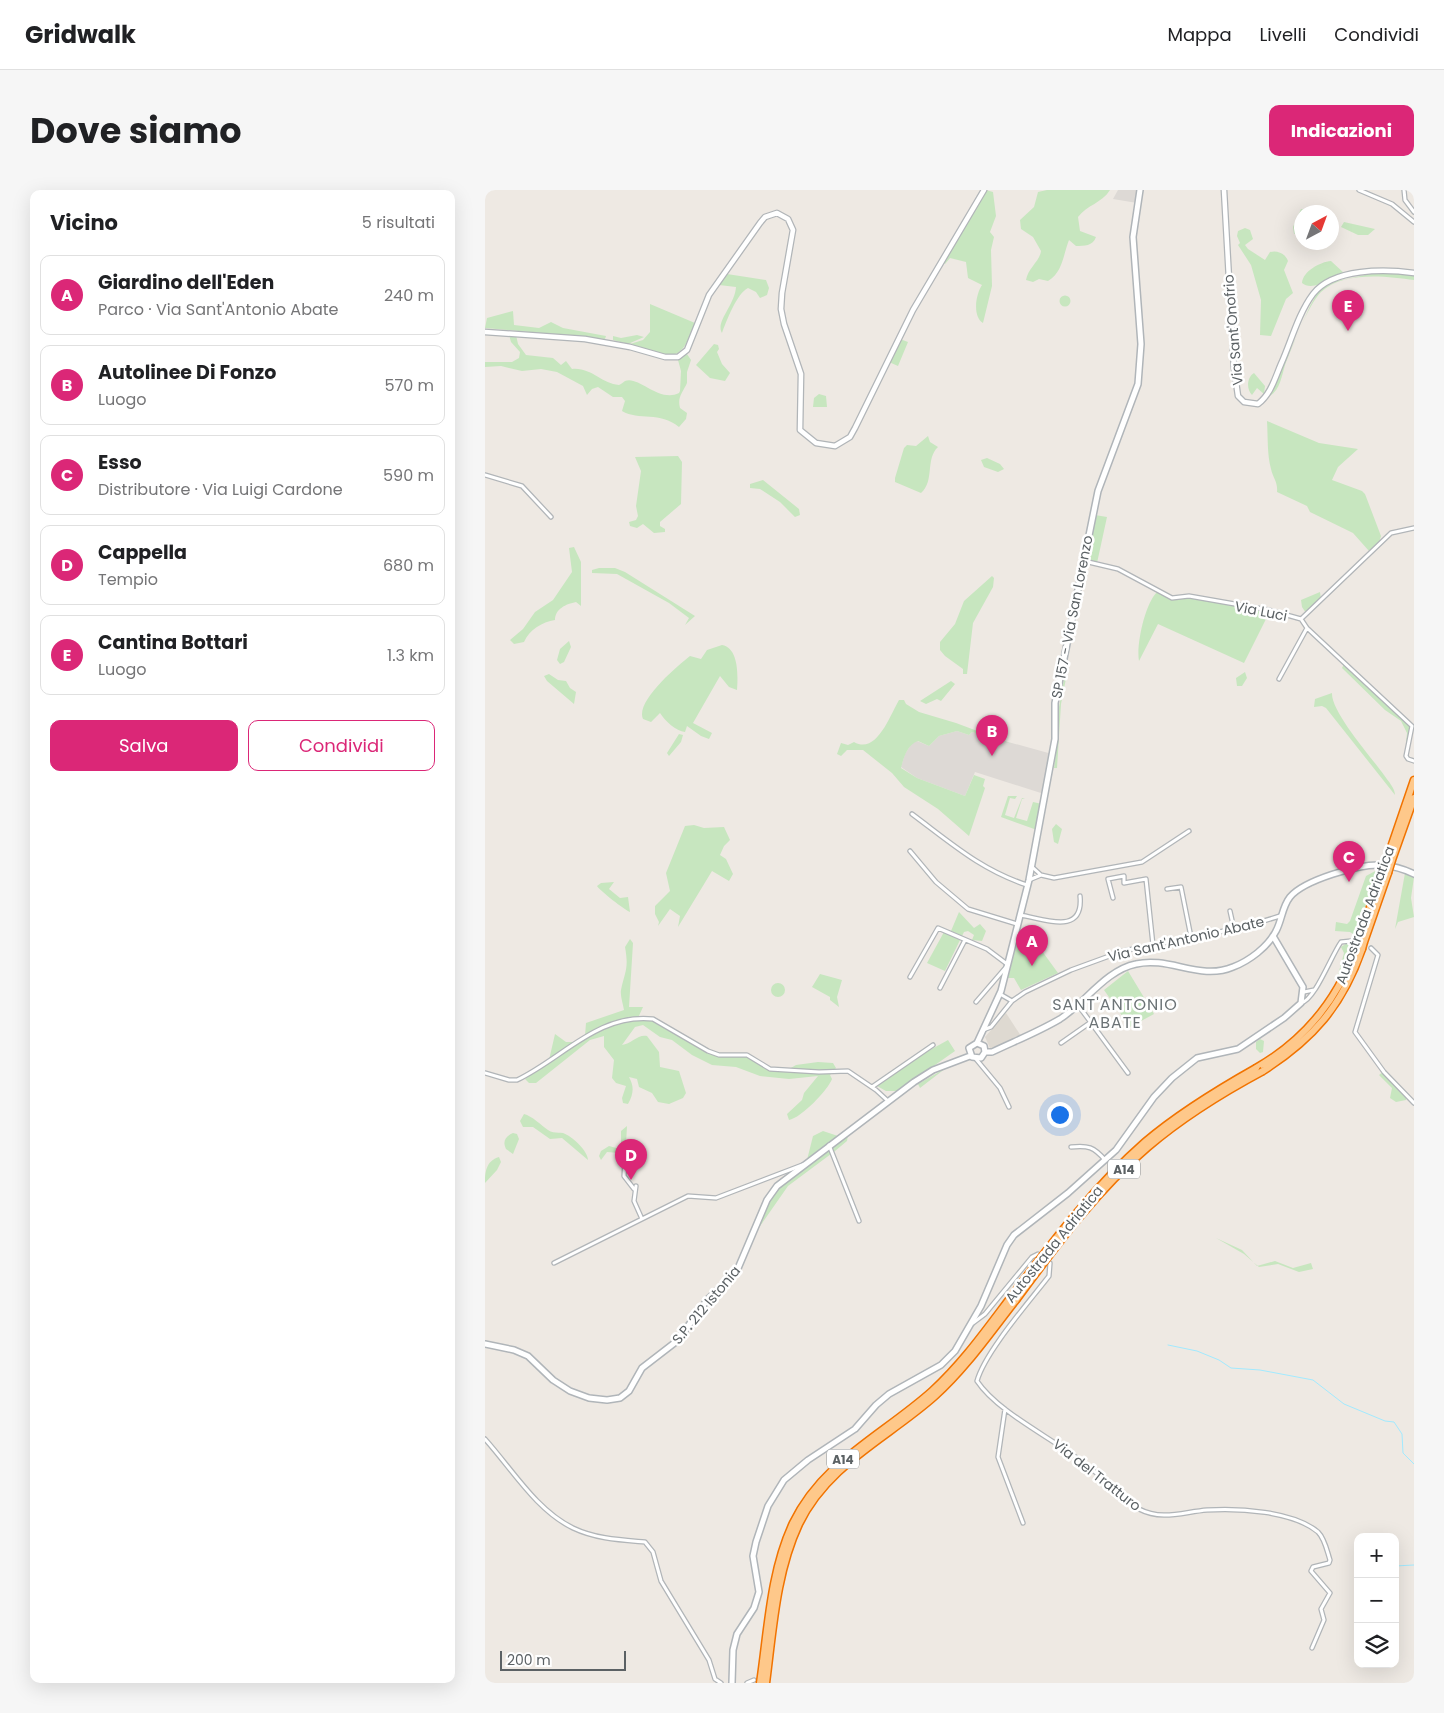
<!DOCTYPE html>
<html lang="it">
<meta charset="utf-8">
<style>
body{margin:0;font-family:Poppins,sans-serif;background:#f6f6f6;color:#202124}
.controls{position:absolute;right:15px;bottom:15px;display:grid;overflow:hidden;border-radius:10px;box-shadow:0 5px 20px #0002}
.controls button{width:45px;height:45px;display:grid;place-items:center;padding:0;border:0;border-bottom:1px solid #e0e0e0;background:#fff;color:#202124;font:25px sans-serif}
.compass{position:absolute;left:809px;top:15px;width:45px;height:45px;border-radius:50%;background:#fff;box-shadow:0 5px 20px #0002;rotate:41deg}
.scale{position:absolute;left:15px;bottom:12px;width:126px;box-sizing:border-box;padding-left:5px;border:2px solid #5b6164;border-top:0;font-size:14px;line-height:18px;white-space:nowrap;color:#5b6164;-webkit-text-stroke:4px #fff;paint-order:stroke}
.you{position:absolute;left:574px;top:924px;width:18px;height:18px;margin:-12px;border:4px solid #fff;border-radius:50%;background:#1a73e8;box-shadow:0 0 0 8px #1a73e833}
.badge{display:grid;place-items:center;width:32px;height:32px;border-radius:50%;background:#db2777;color:#fff;font-size:16px;font-weight:700}
.pin{position:absolute;translate:-50% -41px;filter:drop-shadow(0 1px 2px #0008)}
.pin::after{content:'';position:absolute;top:26px;width:18px;height:15px;background:inherit;clip-path:polygon(0 0,100% 0,50% 100%)}
.list{margin:0;padding:0;list-style:none}
h2{display:flex;justify-content:space-between;align-items:center;height:65px;margin:0;padding:0 20px;font-size:21px}
h2 small{font-size:16px;font-weight:400;color:#757577}
.list li{display:grid;grid-template-columns:32px 1fr auto;gap:15px;align-items:center;box-sizing:border-box;height:80px;margin:0 10px 10px;padding:0 10px;border:1px solid #e0e0e0;border-radius:10px}
.list b{display:block;font-size:19px;white-space:nowrap}
.list p{margin:0;font-size:16px;white-space:nowrap;color:#757577}
.list em{font-size:16px;font-style:normal;color:#757577}
.actions{display:flex;gap:10px;padding:15px 20px}
.actions a{flex:1;padding:11px 0;border:1px solid #db2777;border-radius:10px;text-align:center;font-size:18px;color:#db2777}
.actions .main{background:#db2777;color:#fff}
.icon{flex:none;width:28px;height:28px;fill:none;stroke:currentColor;stroke-width:2;stroke-linecap:round;stroke-linejoin:round}
.map{position:relative;flex:none;width:929px;height:1493px;overflow:hidden;border-radius:10px}
header{display:flex;align-items:center;gap:30px;box-sizing:border-box;height:70px;padding:0 25px;background:#fff;border-bottom:1px solid #e0e0e0}
header strong{font-size:24px}
nav{display:flex;gap:28px;margin-inline-start:auto;font-size:18px}
.intro{display:flex;align-items:center;justify-content:space-between;box-sizing:border-box;height:120px;padding:0 30px}
h1{margin:0;font-size:35px}
.button{padding:12px 22px;border-radius:10px;background:#db2777;color:#fff;font-size:18px;font-weight:700}
main{display:flex;gap:30px;padding:0 30px}
aside{flex:1;background:#fff;border-radius:10px;box-shadow:0 5px 20px #0002}
.map>svg:first-child{display:block}
.industrial{fill:#ddd9d5}
.education{fill:#ded9d1}
.green{fill:#c7e6bf}
.lines{fill:none;stroke-linecap:round;stroke-linejoin:round}
.stream{stroke:#a2eaff;stroke-width:1}
.minor-casing{stroke:#b1b5b8;stroke-width:5.5}
.tertiary-casing{stroke:#b1b5b8;stroke-width:7}
.secondary-casing{stroke:#b0b5b9;stroke-width:8}
.motorway-casing{stroke:#f17300;stroke-width:9}
.minor{stroke:#fff;stroke-width:3}
.tertiary{stroke:#fff;stroke-width:4.5}
.secondary{stroke:#fff;stroke-width:5}
.motorway{stroke:#fec88a;stroke-width:6}
.motorway-bridge-casing{stroke:#f17300;stroke-width:9;stroke-linecap:butt}
.motorway-bridge{stroke:#fec88a;stroke-width:6}
.labels{text-anchor:middle;dominant-baseline:central;stroke-width:5;stroke-linejoin:round;paint-order:stroke}
.shield{fill:#fff;stroke:#8c9092;stroke-width:1}
.shield-label{font-size:12px;font-weight:bold;fill:#5b6164}
.street-label{font-size:14px;fill:#5b6164;stroke:#fff}
.quarter-label{font-size:16px;letter-spacing:1px;fill:#6c7376;stroke:#fff}
</style>
<header>
<strong>Gridwalk</strong>
<nav><a>Mappa</a><a>Livelli</a><a>Condividi</a></nav>
</header>
<div class="intro"><h1>Dove siamo</h1><a class="button">Indicazioni</a></div>
<main>
<aside>
<h2>Vicino<small>5 risultati</small></h2>
<ul class="list">
<li><span class="badge">A</span><div><b>Giardino dell'Eden</b><p>Parco · Via Sant'Antonio Abate</p></div><em>240 m</em></li>
<li><span class="badge">B</span><div><b>Autolinee Di Fonzo</b><p>Luogo</p></div><em>570 m</em></li>
<li><span class="badge">C</span><div><b>Esso</b><p>Distributore · Via Luigi Cardone</p></div><em>590 m</em></li>
<li><span class="badge">D</span><div><b>Cappella</b><p>Tempio</p></div><em>680 m</em></li>
<li><span class="badge">E</span><div><b>Cantina Bottari</b><p>Luogo</p></div><em>1.3 km</em></li>
</ul>
<div class="actions"><a class="main">Salva</a><a>Condividi</a></div>
</aside>
<div class="map">
<svg width="929" height="1493" viewBox="0 0 929 1493">
<rect width="100%" height="100%" fill="#eee9e3"/>
<path class="industrial" d="M633,0H655L652,13L628,9Z
M472,541L484,545L487,542L567,564L559,604L490,582L480,606L432,588L416,577L420,564L427,553L432,551L444,556L454,546Z"/>
<path class="education" d="M521,823L536,846L512,857L505,858L500,847Z"/>
<path class="green" d="M501,0L508,2L511,26L505,42L509,47L506,60L507,96L498,133C487,126 491,104 497,95L483,88L481,72L465,68L460,74L458,72Z
M562,0H625C617,13 602,15 593,27L595,41L611,47C608,56 599,56 591,56L584,50C578,65 578,82 563,91L554,89L548,92L541,90C543,78 555,71 556,61L548,47L536,39L535,30L549,17L553,2Z
M816,19L831,22H816V42L809,44L808,37Z
M859,32L890,39L883,45H873L856,37Z
M760,38L765,40L768,49L760,55L763,59L780,70L785,62C792,60 800,63 803,71L799,80L808,103L801,109L786,146L775,145L776,110L766,75L753,55L755,53L752,46L753,41Z
M846,71L860,84C848,88 827,102 817,93C818,81 835,72 846,71Z
M899,81L929,86V90C901,86 858,81 836,102C823,115 807,158 800,175C797,185 795,200 785,206L825,116L834,100L852,91Z
M242,84L281,90L284,98L282,105L275,108L271,102L263,98C252,103 241,132 237,143C230,132 250,115 251,97L234,95Z
M574.5 111a5.5 5.5 0 1 1 11 0a5.5 5.5 0 1 1-11 0Z
M165,114L210,133C194,179 185,165 145,154L158,150L165,142Z
M28,121L29,135L54,138L66,132L78,138L121,146L120,149L0,138L2,128Z
M24,145H31L33,154L41,165L68,168L76,175L81,171L87,179C106,177 117,194 134,195C137,194 138,192 140,191C153,185 174,213 194,203L195,201L196,181L193,170L202,164L206,170L202,182V193C198,202 192,207 195,218L202,223L201,229L194,237C175,221 154,231 137,221L140,211L137,207H128L113,197L107,199L102,205L98,196L72,182L56,179L37,181L16,176L0,177V172H27L34,168L35,162L26,152Z
M152,145L159,147L143,154L128,150V146L136,148Z
M415,149L423,152L413,176L404,172Z
M229,154L233,155L234,159L232,162L237,174L245,183L240,191L225,188L211,175Z
M769,183L780,196L779,204L772,198L767,205C761,199 762,187 769,183Z
M334,204L341,206L342,217H328L329,208Z
M782,231L834,253L873,259L853,277L847,290L877,301L880,304L896,346L894,353L884,361L868,343L825,322L822,316L792,302C793,292 788,288 786,279C782,264 783,247 782,231Z
M443,246L445,252L453,257C440,269 450,291 436,303L410,292V288L419,258L422,255L431,256Z
M193,266L197,272L196,314L175,332V336L180,339V342L169,343L158,334L152,338L145,336L144,332L151,330L153,326L151,316L156,281L150,267Z
M502,268L515,274L519,279L513,282L499,277L496,270Z
M278,290L314,319L315,325L310,327L295,312L275,299L265,298V294Z
M610,325L622,327L612,373L602,370Z
M89,357L96,372V416L91,412C81,414 70,419 70,430C57,432 44,440 39,452L29,454L25,450L38,439L50,422L68,410L87,382L84,358Z
M114,378H130L140,382L210,426L200,435L204,428L184,413L132,384L107,383V380Z
M507,386L509,388L508,397L488,433L482,484H478V479L460,466L455,460V452L470,434L479,411Z
M672,402L682,406L703,408L781,421V429L759,473L673,434L654,471C651,455 660,414 672,402Z
M835,402L836,409L821,423L817,417L816,410Z
M84,451L86,457L79,472L75,474L72,470L75,459Z
M237,455C254,458 253,486 252,500L244,497L235,486L208,533L227,543L224,549L216,546L202,536L200,542C191,541 180,531 175,523L166,532L158,529C150,512 192,476 205,466L216,469L222,460Z
M582,472L584,473L576,514L572,578H569L573,549L574,517Z
M859,474L926,536L923,552L921,553L922,543L916,531L900,520L857,478Z
M760,482L762,488L757,496H752L751,488Z
M64,484L73,490L81,491L85,498L91,502L89,514L62,491L59,486Z
M466,491L470,494L456,511L452,509L441,514L435,511Z
M847,503C846,522 887,568 899,585C903,591 910,598 910,605L841,518L837,516L829,517L830,509Z
M414,510H419L421,514L434,522L471,533L527,554L487,542L484,545L472,541L454,546L444,556L433,551C422,555 419,567 416,578L432,588L480,606L489,585L500,589L498,596L500,598L484,646L453,619L419,597L407,583L378,560H362L356,566L352,564L356,553L363,555L369,552C392,565 405,525 414,510Z
M194,544L198,545L196,552L184,566L182,563Z
M523,606H532L530,609L525,608L520,625L529,628L537,608L540,609H537L531,628L542,631L548,612L557,614L552,640L516,627Z
M571,634L577,639L573,654L569,652L567,639Z
M209,635L219,638L239,637L245,650L239,656L235,665L241,669L248,684L244,691L227,681L193,737L195,726L185,719L173,736L174,732L170,724V716L185,701L181,683L200,636Z
M894,679L871,746L865,742L850,741L851,732L862,734L865,731L881,686Z
M920,683L929,687L926,708L929,727L913,732L910,739Z
M129,692L124,699L135,708L143,707L145,722C141,721 114,700 112,696L116,693Z
M474,722L489,738L495,734L501,741L497,751L487,750L489,745L483,741L479,742L477,746L466,741Z
M459,742L475,750L460,781L442,773Z
M145,749L148,753L144,817H158L153,828L125,833L100,846L101,833L139,820C138,814 135,806 136,800C140,781 144,779 140,757Z
M869,752L857,783L853,785L859,763L856,757L862,753Z
M531,756L557,761L573,783L536,800L529,788H523Z
M643,781L669,824L645,837L619,800Z
M335,784L357,790L352,807L354,817L345,810V807L327,797Z
M286 800a7 7 0 1 1 14 0a7 7 0 1 1-14 0Z
M146,829L169,831L215,859L225,863L263,866L285,879H304L311,875L333,872L348,873L351,878L345,885L347,889C343,900 316,928 304,930L302,924L317,910L319,903L333,886L304,889L275,886L251,877L227,875L207,865L187,850L175,847L158,835L150,837L137,855C146,854 153,844 162,846L174,862L175,877L194,881L201,903L198,908L184,914L173,912L167,903L154,897L152,889L144,887C149,896 149,903 143,914L138,913L137,908L141,896L131,893L127,888L129,870L119,857V846L105,850L51,893H44L40,889L107,843Z
M70,844L81,852H91L64,870Z
M775,849L779,851L778,862L775,863L771,859V852Z
M463,850L470,861L413,901H401L392,896L436,865Z
M461,878L435,898L433,894Z
M898,882L922,906L921,910L911,912L905,908L907,898L894,885Z
M39,924C47,926 56,935 63,940C68,944 74,942 78,943C87,946 103,961 103,970L77,948L65,949L48,937H38L35,931Z
M142,936L141,954L136,956V941Z
M338,941L353,946L322,970L328,946Z
M28,943L32,944L34,949L28,964L21,959C17,951 21,946 28,943Z
M363,945L362,951L350,961L303,996L273,1039C278,1026 282,1014 290,1003C308,980 339,963 363,945Z
M124,956L139,960L144,966L140,968L134,963L122,962L116,970L114,966L116,961Z
M14,967L16,972L12,980L0,993C0,982 1,971 14,967Z
M731,1048L757,1060L772,1076L790,1071L808,1078L826,1073L828,1079L814,1082L793,1074L774,1077L759,1064Z"/>
<g class="lines">
<path class="stream" d="M683,1155L712,1161L734,1170L746,1178L775,1180L828,1190L859,1214L900,1231L909,1232L917,1244L918,1263L929,1274
M910,1376L929,1375"/>
<defs>
<path id="minor" d="M874,0L907,14L929,32
M919,0L920,10L929,22
M0,285L37,296L66,327
M599,371L633,379L687,408L704,406L784,420L816,429L906,343L929,338
M816,429L822,438L927,536L921,566L923,569L929,571
M794,489L822,438
M427,624C466,653 496,680 542,695
M425,661L451,692L483,719L532,734
M546,676L556,685
M544,690L556,685L569,688L657,672L704,641
M682,699L696,697L706,747
M628,708L623,689L639,686V693L661,689L668,755
M745,721L749,739
M535,725C560,729 599,746 595,706
M886,758L893,765L870,842L899,882L929,913
M425,787L453,738L502,759L522,774
M455,798L480,750
M819,802L829,800
M515,804L527,811
M491,812L522,776
M816,813C830,810 846,766 856,752L866,751
M593,815L643,883
M498,840L506,837L527,811L540,802L586,780L638,761L759,737L795,726
M576,853L606,832
M491,869L515,898L524,917
M0,883L24,890H32C78,868 113,823 168,829L223,861L234,865H262L285,879L334,882L363,881L391,900L403,911
M387,897L448,855
M344,955L374,1031
M586,957C603,955 609,957 620,970
M140,969L139,986L149,999
M151,996L149,1011L157,1029
M69,1073L203,1006L231,1008L320,974
M565,1073L564,1086C544,1112 500,1162 492,1191C512,1221 563,1246 592,1268C614,1284 634,1302 654,1319C677,1331 698,1322 722,1320C753,1318 808,1321 833,1342C840,1349 842,1361 845,1370L844,1373L828,1377L826,1381L845,1403L836,1419L839,1430L827,1458
M488,1133L500,1124L547,1067L553,1064
M520,1219L513,1267L538,1333
M0,1249C27,1279 51,1320 88,1338C111,1349 136,1350 160,1352L168,1362L176,1391L224,1470L230,1489L236,1493
M262,1493L269,1490"/>
<path id="tertiary" d="M739,0L749,178L753,206L759,212L773,214C786,204 790,188 796,174C806,152 813,124 828,104C848,78 900,79 929,83
M0,142L100,149L145,157L180,167H193L202,160L224,105L275,33L280,27L292,23L303,29L308,40L297,103L296,119L299,134L316,184L315,240L331,253L350,256L365,247L370,238L428,120L499,0"/>
<path id="secondary" d="M492,853L516,801L544,690L570,549V513L613,301L653,194L656,154L648,47L655,0
M492,853L484,858L487,867L496,868L500,862
M492,853L499,856L500,862
M500,862H507C530,851 553,842 575,829C600,813 621,780 651,774C684,766 715,791 748,777C764,771 783,757 791,741C797,730 797,717 805,707C819,690 874,674 896,675C908,676 919,679 929,684
M0,1154L29,1160L43,1166L68,1190L85,1201L104,1208L122,1210L135,1208L144,1201L157,1178L192,1151L223,1109L251,1083L282,1010L292,996L429,892L448,880L485,866
M247,1493L248,1460L252,1444L269,1418L274,1402L268,1366L271,1352L283,1316L299,1290L323,1270L370,1239L391,1215L404,1204L456,1175L470,1161L496,1116L522,1055L529,1045L583,1003L631,960L669,907L687,888L712,868L753,859L799,828L816,813L818,797L788,746"/>
<path id="motorway" d="M902,669L929,590
M907,670L929,608
M874,750L897,682
M879,752L903,683
M771,878C820,850 852,811 871,758
M778,881C828,849 857,816 877,759
M275,1493C283,1440 285,1382 308,1333C338,1271 398,1245 447,1201C480,1171 505,1134 532,1099
M281,1493C288,1440 291,1383 314,1334C343,1274 403,1248 450,1206C481,1178 505,1143 531,1110"/>
</defs>
<use href="#minor" class="minor-casing"/>
<use href="#tertiary" class="tertiary-casing"/>
<use href="#secondary" class="secondary-casing"/>
<use href="#motorway" class="motorway-casing"/>
<use href="#minor" class="minor"/>
<use href="#tertiary" class="tertiary"/>
<use href="#secondary" class="secondary"/>
<use href="#motorway" class="motorway"/>
<defs>
<path id="motorway-bridge" d="M897,682L902,669
M903,683L907,670
M871,758L874,750
M877,759L879,752
M532,1099C571,1047 611,995 660,952C694,923 732,900 771,878
M531,1110C571,1056 611,1001 663,957C698,927 737,903 778,881"/>
</defs>
<use href="#motorway-bridge" class="motorway-bridge-casing"/>
<use href="#motorway-bridge" class="motorway-bridge"/>
</g>
<g class="labels">
<g class="shield">
<rect x="623" y="969.5" width="32" height="19" rx="4"/>
<rect x="342" y="1259.5" width="32" height="19" rx="4"/>
</g>
<g class="shield-label">
<text x="639" y="979">A14</text>
<text x="358" y="1269">A14</text>
</g>
<g class="street-label">
<text transform="translate(748 140) rotate(-95)">Via Sant'Onofrio</text>
<text transform="translate(776 421) rotate(11)">Via Luci</text>
<text transform="translate(587 427) rotate(-79)">SP 157 - Via San Lorenzo</text>
<text transform="translate(880 725) rotate(-70)">Autostrada Adriatica</text>
<text transform="translate(701 749) rotate(-13)">Via Sant'Antonio Abate</text>
<text transform="translate(569 1054) rotate(-51)">Autostrada Adriatica</text>
<text transform="translate(221 1115) rotate(-50)">S.P. 212 Istonia</text>
<text transform="translate(612 1285) rotate(38)">Via del Tratturo</text>
</g>
<g class="quarter-label">
<text x="630" y="814">SANT'ANTONIO<tspan x="630" dy="18">ABATE</tspan></text>
</g>
</g>
</svg>
<div class="controls">
<button>+</button>
<button>−</button>
<button><svg class="icon" aria-label="layers" viewBox="0 0 24 24"><path d="M12 4l9 5-9 5-9-5zM3 14l9 5 9-5"/></svg></button>
</div>
<svg class="compass" viewBox="-18 -18 36 36"><path d="M0-13l5 13h-10z" fill="#e53935"/><path d="M0 13l5-13h-10z" fill="#757577"/></svg>
<div class="scale">200 m</div>
<div class="you"></div>
<div class="pin badge" style="left:547px;top:776px">A</div>
<div class="pin badge" style="left:507px;top:566px">B</div>
<div class="pin badge" style="left:864px;top:692px">C</div>
<div class="pin badge" style="left:146px;top:990px">D</div>
<div class="pin badge" style="left:863px;top:141px">E</div>
</div>
</main>
